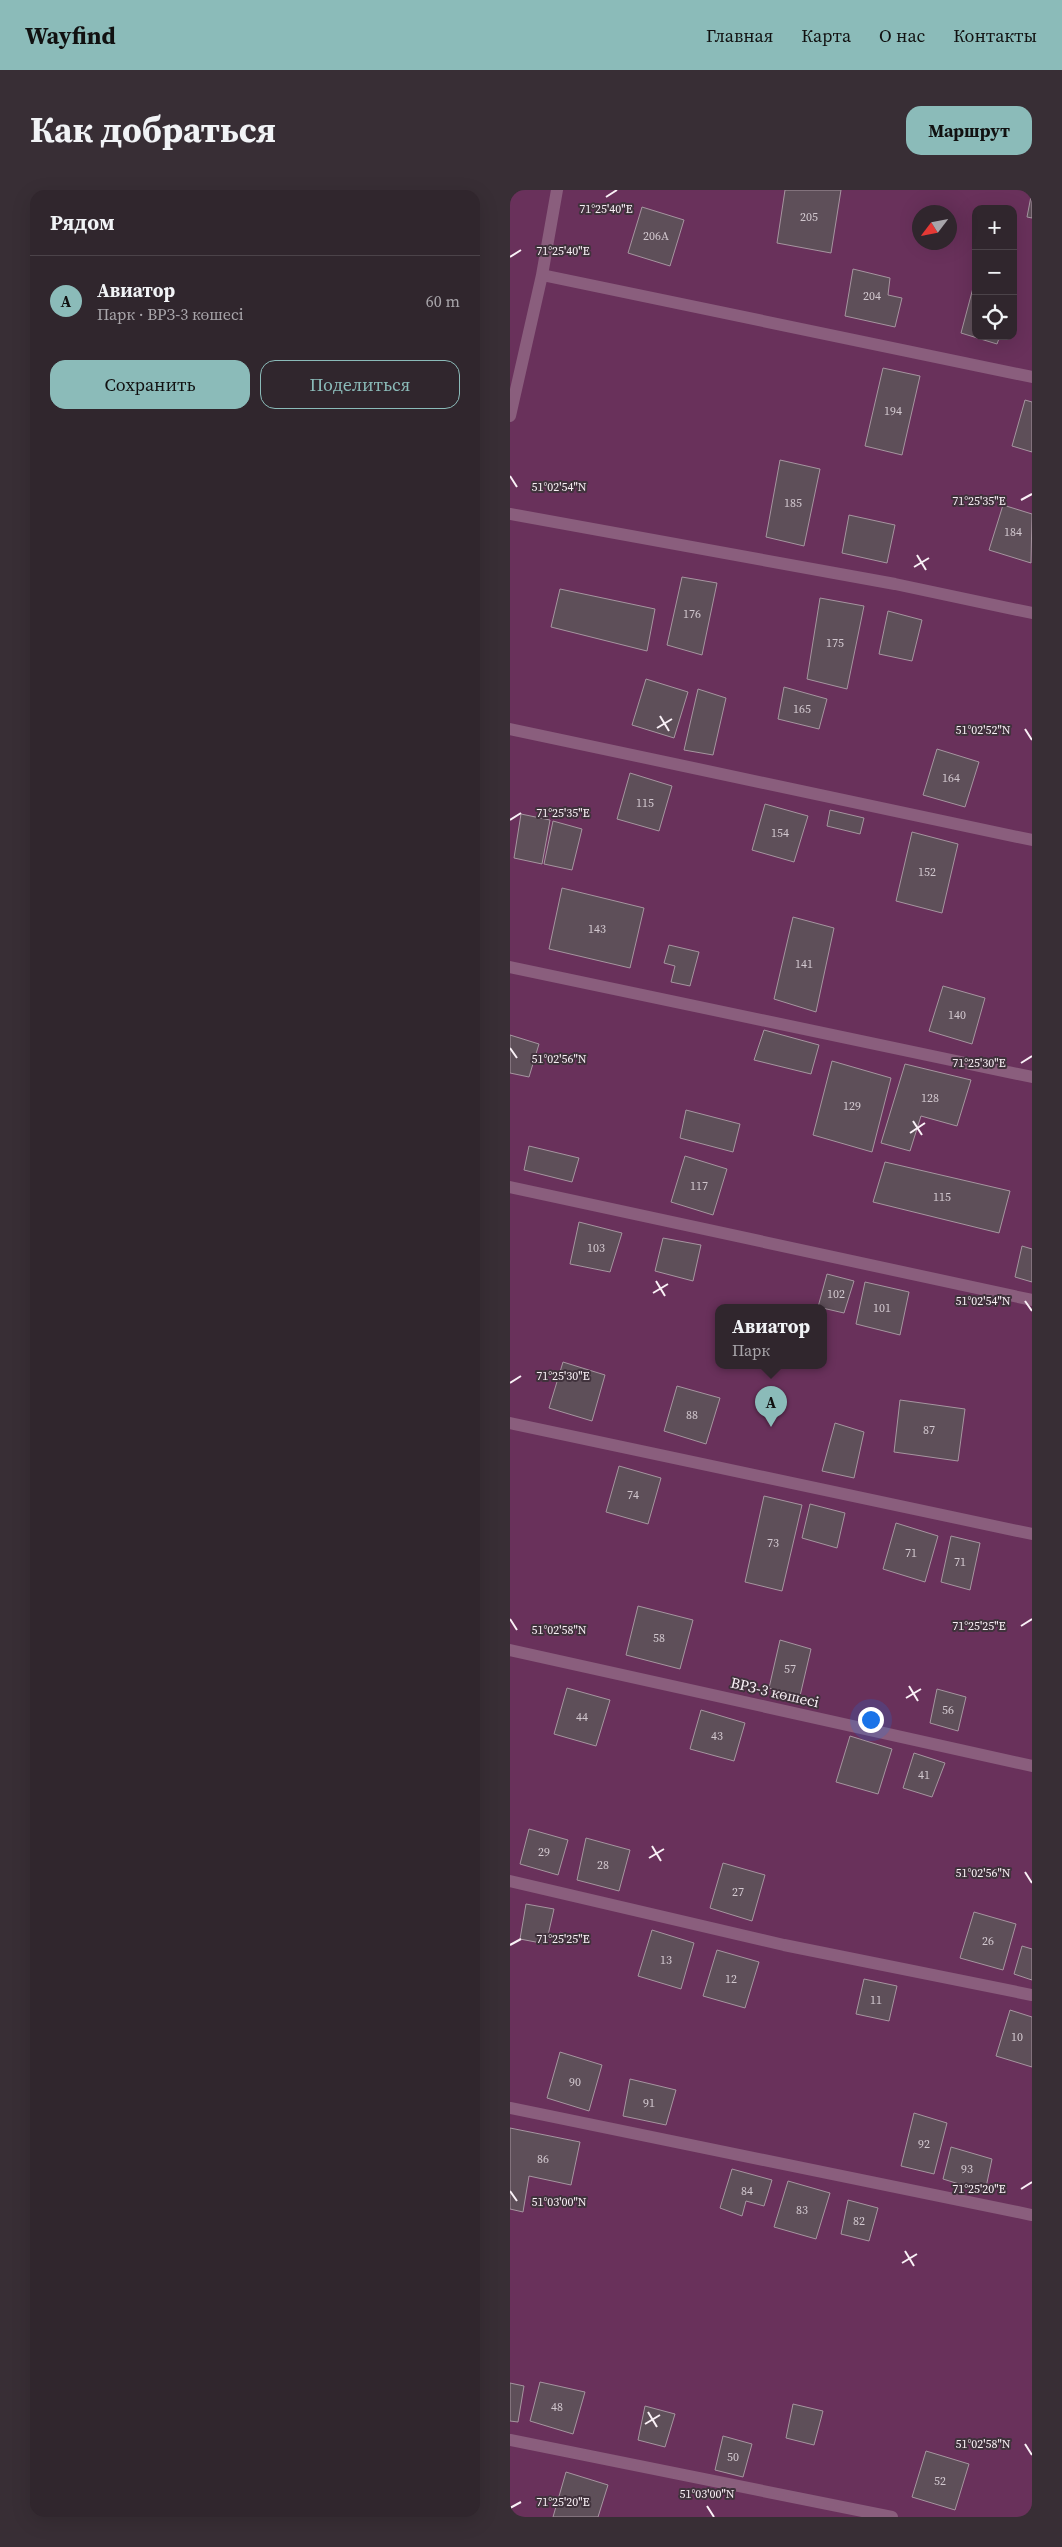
<!DOCTYPE html>
<html lang="ru">
<meta charset="utf-8">
<style>
body{margin:0;font-family:"Source Serif 4",serif;background:#382e35;color:#f1f3f6}
.controls{position:absolute;right:15px;top:15px;display:grid;overflow:hidden;border-radius:10px;box-shadow:0 5px 20px #0002}
.controls button{width:45px;height:45px;display:grid;place-items:center;padding:0;border:0;border-bottom:1px solid #4b4349;background:#30262d;color:#f1f3f6;font:25px sans-serif}
.compass{position:absolute;left:402px;top:15px;width:45px;height:45px;border-radius:50%;background:#30262d;box-shadow:0 5px 20px #0002;rotate:238deg}
.you{position:absolute;left:360px;top:1529px;width:18px;height:18px;margin:-12px;border:4px solid #fff;border-radius:50%;background:#1a73e8;box-shadow:0 0 0 8px #1a73e833}
.badge{display:grid;place-items:center;width:32px;height:32px;border-radius:50%;background:#8bbbb9;color:#111;font-size:16px;font-weight:700}
.pin{position:absolute;translate:-50% -41px;filter:drop-shadow(0 1px 2px #0008)}
.pin::after{content:'';position:absolute;top:26px;width:18px;height:15px;background:inherit;clip-path:polygon(0 0,100% 0,50% 100%)}
.popup{position:absolute;left:205px;top:1114px;width:112px;height:65px;box-sizing:border-box;display:grid;place-content:center;border-radius:10px;background:#30262d;filter:drop-shadow(0 1px 4px #0005);font-size:16px;white-space:nowrap;color:#a8a5aa}
.popup b{font-size:19px;color:#f1f3f6}
.popup::after{content:'';position:absolute;left:50%;top:100%;margin-left:-10px;border:10px solid transparent;border-top-color:#30262d}
.list{margin:0;padding:0;list-style:none}
h2{display:flex;justify-content:space-between;align-items:center;height:65px;margin:0;padding:0 20px;font-size:21px}
h2 small{font-size:16px;font-weight:400;color:#a8a5aa}
.list li{display:grid;grid-template-columns:32px 1fr auto;gap:15px;align-items:center;box-sizing:border-box;height:90px;padding:0 20px;border-top:1px solid #4b4349}
.list b{display:block;font-size:19px;white-space:nowrap}
.list p{margin:0;font-size:16px;white-space:nowrap;color:#a8a5aa}
.list em{font-size:16px;font-style:normal;color:#a8a5aa}
.actions{display:flex;gap:10px;padding:15px 20px}
.actions a{flex:1;padding:11px 0;border:1px solid #8bbbb9;border-radius:15px;text-align:center;font-size:18px;color:#8bbbb9}
.actions .main{background:#8bbbb9;color:#111}
.icon{flex:none;width:28px;height:28px;fill:none;stroke:currentColor;stroke-width:2;stroke-linecap:round;stroke-linejoin:round}
.map{position:relative;flex:none;width:522px;height:2327px;overflow:hidden;border-radius:15px}
header{display:flex;align-items:center;gap:30px;box-sizing:border-box;height:70px;padding:0 25px;background:#8bbbb9;color:#111}
header strong{font-size:24px}
nav{display:flex;gap:28px;margin-inline-start:auto;font-size:18px}
.intro{display:flex;align-items:center;justify-content:space-between;box-sizing:border-box;height:120px;padding:0 30px}
h1{margin:0;font-size:35px}
.button{padding:12px 22px;border-radius:15px;background:#8bbbb9;color:#111;font-size:18px;font-weight:700}
main{display:flex;gap:30px;padding:0 30px}
aside{flex:1;background:#30262d;border-radius:15px;box-shadow:0 5px 20px #0002}
.map>svg:first-child{display:block}
.green{fill:#69315b;fill-rule:evenodd}
.building{fill:#5e4f59;stroke:#a695a0}
.lines{fill:none;stroke-linecap:round;stroke-linejoin:round}
.minor{stroke:#8a5e7d;stroke-width:12}
.ticks{fill:none;stroke:#f9f0f6;stroke-width:2}
.labels{text-anchor:middle;dominant-baseline:central;stroke-width:4;stroke-linejoin:round;paint-order:stroke}
.number-label{font-size:12px;fill:#d2c8cf}
.street-label{font-size:15px;fill:#f9f0f6;stroke:#40323c}
.ticks-label{font-size:12px;text-anchor:middle;fill:#f9f0f6;stroke:#40323c;stroke-width:4;stroke-linejoin:round;paint-order:stroke}
</style>
<header>
<strong>Wayfind</strong>
<nav><a>Главная</a><a>Карта</a><a>О нас</a><a>Контакты</a></nav>
</header>
<div class="intro"><h1>Как добраться</h1><a class="button">Маршрут</a></div>
<main>
<aside>
<h2>Рядом<small></small></h2>
<ul class="list">
<li><span class="badge">A</span><div><b>Авиатор</b><p>Парк · ВРЗ-3 көшесі</p></div><em>60 m</em></li>
</ul>
<div class="actions"><a class="main">Сохранить</a><a>Поделиться</a></div>
</aside>
<div class="map">
<svg width="522" height="2327" viewBox="0 0 522 2327">
<rect width="100%" height="100%" fill="#40323c"/>
<path class="green" d="M0,0H522V2327H0ZM466,19H503V146H466ZM410,22H440V52H410ZM208,1118H314V1176H208Z"/>
<path class="building" d="M275,0H331L321,63L267,53Z
M522,1V28L517,27Z
M132,17L174,30L160,76L118,63Z
M343,79L380,88L378,105L392,108L385,137L335,126Z
M463,98L466,99V146H490L487,154L451,143Z
M373,178L410,186L392,265L355,256Z
M515,210L522,212V262L502,256Z
M270,270L310,279L294,356L256,347Z
M493,315L522,324L521,373L479,360Z
M339,325L385,335L377,373L332,363Z
M172,387L207,393L192,465L157,455Z
M50,399L145,419L137,461L41,437Z
M310,408L354,416L337,499L297,489Z
M378,421L412,430L402,471L369,464Z
M136,489L178,502L164,548L122,535Z
M274,497L317,509L309,539L268,529Z
M188,499L216,508L203,565L174,560Z
M427,559L469,572L455,617L413,605Z
M120,583L162,596L149,641L107,629Z
M255,614L298,626L284,672L242,660Z
M320,620L354,628L350,644L317,636Z
M11,624L40,630L32,674L4,668Z
M43,631L72,639L62,680L34,674Z
M402,642L448,654L432,723L386,711Z
M52,698L134,718L120,778L39,759Z
M283,727L324,738L306,822L264,809Z
M159,755L189,762L180,796L161,792L165,776L154,773Z
M433,796L475,808L462,854L419,841Z
M254,840L309,855L301,884L244,870Z
M0,845L29,854L19,887L0,883Z
M322,871L381,888L362,962L303,945Z
M395,874L461,890L447,936L411,926L400,961L371,953Z
M176,920L230,934L223,962L170,948Z
M19,956L69,968L62,992L14,980Z
M175,966L217,979L203,1025L161,1012Z
M375,972L500,1001L489,1043L363,1012Z
M69,1032L112,1043L100,1082L60,1074Z
M153,1048L191,1055L183,1091L145,1081Z
M512,1056L522,1059V1092L505,1087Z
M317,1084L344,1091L334,1123L308,1117Z
M355,1092L399,1102L390,1145L346,1134Z
M53,1172L95,1185L82,1231L39,1218Z
M167,1196L210,1208L196,1254L154,1241Z
M390,1210L455,1219L448,1271L384,1262Z
M325,1233L354,1242L344,1288L312,1281Z
M109,1276L151,1288L138,1334L96,1322Z
M254,1306L292,1315L272,1401L235,1392Z
M300,1314L335,1323L327,1358L292,1348Z
M386,1333L428,1346L415,1392L373,1379Z
M441,1346L470,1353L460,1400L431,1392Z
M128,1416L183,1430L170,1479L116,1465Z
M270,1450L301,1459L290,1506L259,1498Z
M57,1498L100,1510L86,1556L44,1544Z
M427,1499L456,1507L448,1541L420,1533Z
M191,1520L235,1533L224,1571L180,1559Z
M340,1546L382,1559L368,1604L326,1592Z
M404,1563L435,1573L422,1607L393,1598Z
M19,1639L58,1650L48,1685L10,1674Z
M76,1648L120,1660L109,1701L67,1690Z
M213,1673L255,1685L242,1731L200,1718Z
M16,1714L44,1719L36,1754L10,1749Z
M464,1722L506,1734L493,1780L450,1768Z
M142,1740L184,1753L171,1799L128,1786Z
M512,1756L522,1759V1790L504,1784Z
M207,1760L249,1772L235,1818L193,1806Z
M354,1789L387,1796L379,1831L346,1824Z
M500,1820L522,1827V1877L486,1866Z
M50,1862L92,1875L79,1921L37,1908Z
M120,1889L166,1900L156,1935L113,1926Z
M404,1923L437,1933L424,1984L391,1976Z
M0,1938L70,1952L61,1995L19,1986L13,2022L0,2019Z
M441,1957L482,1969L475,2002L433,1989Z
M222,1979L262,1990L254,2016L236,2011L232,2026L210,2018Z
M278,1991L320,2003L306,2049L264,2037Z
M338,2010L368,2018L359,2051L331,2044Z
M30,2192L75,2202L63,2244L20,2231Z
M0,2193L14,2196L8,2232L0,2231Z
M283,2214L313,2221L304,2255L276,2248Z
M135,2216L165,2224L155,2257L128,2250Z
M213,2246L242,2254L233,2287L205,2280Z
M416,2261L459,2274L445,2320L402,2307Z
M56,2282L98,2295L88,2327H43Z"/>
<g class="lines">
<path class="minor" d="M32,85L522,187
M0,226L32,85L47,0
M0,324L385,394L522,423
M0,539L522,650
M0,777L522,887
M0,997L522,1110
M0,1233L522,1344
M0,1460L522,1576
M0,1691L274,1755L522,1805
M0,1918L522,2025
M0,2250L382,2327"/>
</g>
<path class="ticks" d="M96,7L107,0M0,67L11,60M0,286L7,297M511,310L522,304M407,365L416,380M404,377L419,368M150,526L159,541M147,538L162,529M515,539L522,550M0,630L11,623M0,858L7,868M511,873L522,866M403,931L412,945M400,943L415,933M146,1091L155,1106M143,1103L158,1094M515,1111L522,1121M0,1193L11,1186M0,1429L7,1440M511,1436L522,1429M399,1496L408,1511M396,1508L411,1499M142,1656L151,1671M139,1668L154,1659M515,1682L522,1693M0,1755L11,1749M511,1999L522,1992M0,2001L7,2011M395,2061L404,2076M392,2073L407,2064M138,2222L147,2237M135,2234L150,2225M515,2254L522,2265M197,2316L204,2327M0,2318L11,2312"/>
<g class="labels">
<g class="number-label">
<text x="299" y="27">205</text>
<text x="146" y="46">206A</text>
<text x="362" y="106">204</text>
<text x="383" y="221">194</text>
<text x="283" y="313">185</text>
<text x="503" y="342">184</text>
<text x="182" y="424">176</text>
<text x="325" y="453">175</text>
<text x="292" y="519">165</text>
<text x="441" y="588">164</text>
<text x="135" y="613">115</text>
<text x="270" y="643">154</text>
<text x="417" y="682">152</text>
<text x="87" y="739">143</text>
<text x="294" y="774">141</text>
<text x="447" y="825">140</text>
<text x="420" y="908">128</text>
<text x="342" y="916">129</text>
<text x="189" y="996">117</text>
<text x="432" y="1007">115</text>
<text x="86" y="1058">103</text>
<text x="326" y="1104">102</text>
<text x="372" y="1118">101</text>
<text x="182" y="1225">88</text>
<text x="419" y="1240">87</text>
<text x="123" y="1305">74</text>
<text x="263" y="1353">73</text>
<text x="401" y="1363">71</text>
<text x="450" y="1372">71</text>
<text x="149" y="1448">58</text>
<text x="280" y="1479">57</text>
<text x="438" y="1520">56</text>
<text x="72" y="1527">44</text>
<text x="207" y="1546">43</text>
<text x="414" y="1585">41</text>
<text x="34" y="1662">29</text>
<text x="93" y="1675">28</text>
<text x="228" y="1702">27</text>
<text x="478" y="1751">26</text>
<text x="156" y="1770">13</text>
<text x="221" y="1789">12</text>
<text x="366" y="1810">11</text>
<text x="507" y="1847">10</text>
<text x="65" y="1892">90</text>
<text x="139" y="1913">91</text>
<text x="414" y="1954">92</text>
<text x="33" y="1969">86</text>
<text x="457" y="1979">93</text>
<text x="237" y="2001">84</text>
<text x="292" y="2020">83</text>
<text x="349" y="2031">82</text>
<text x="47" y="2217">48</text>
<text x="223" y="2267">50</text>
<text x="430" y="2291">52</text>
</g>
<g class="street-label">
<text transform="translate(265 1502) rotate(13)">ВРЗ-3 көшесі</text>
</g>
</g>
<g class="ticks-label">
<text x="96" y="23">71°25'40"E</text>
<text x="53" y="65">71°25'40"E</text>
<text x="49" y="301">51°02'54"N</text>
<text x="469" y="315">71°25'35"E</text>
<text x="473" y="544">51°02'52"N</text>
<text x="53" y="627">71°25'35"E</text>
<text x="49" y="873">51°02'56"N</text>
<text x="469" y="877">71°25'30"E</text>
<text x="473" y="1115">51°02'54"N</text>
<text x="53" y="1190">71°25'30"E</text>
<text x="469" y="1440">71°25'25"E</text>
<text x="49" y="1444">51°02'58"N</text>
<text x="473" y="1687">51°02'56"N</text>
<text x="53" y="1753">71°25'25"E</text>
<text x="469" y="2003">71°25'20"E</text>
<text x="49" y="2016">51°03'00"N</text>
<text x="473" y="2258">51°02'58"N</text>
<text x="197" y="2308">51°03'00"N</text>
<text x="53" y="2316">71°25'20"E</text>
</g>
</svg>
<div class="controls">
<button>+</button>
<button>−</button>
<button><svg class="icon" aria-label="locate" viewBox="0 0 24 24"><circle cx="12" cy="12" r="6"/><path d="M12 2v4M12 18v4M2 12h4M18 12h4"/></svg></button>
</div>
<svg class="compass" viewBox="-18 -18 36 36"><path d="M0-13l5 13h-10z" fill="#e53935"/><path d="M0 13l5-13h-10z" fill="#a8a5aa"/></svg>
<div class="you"></div>
<div class="pin badge" style="left:261px;top:1237px">A</div>
<div class="popup"><b>Авиатор</b>Парк</div>
</div>
</main>
